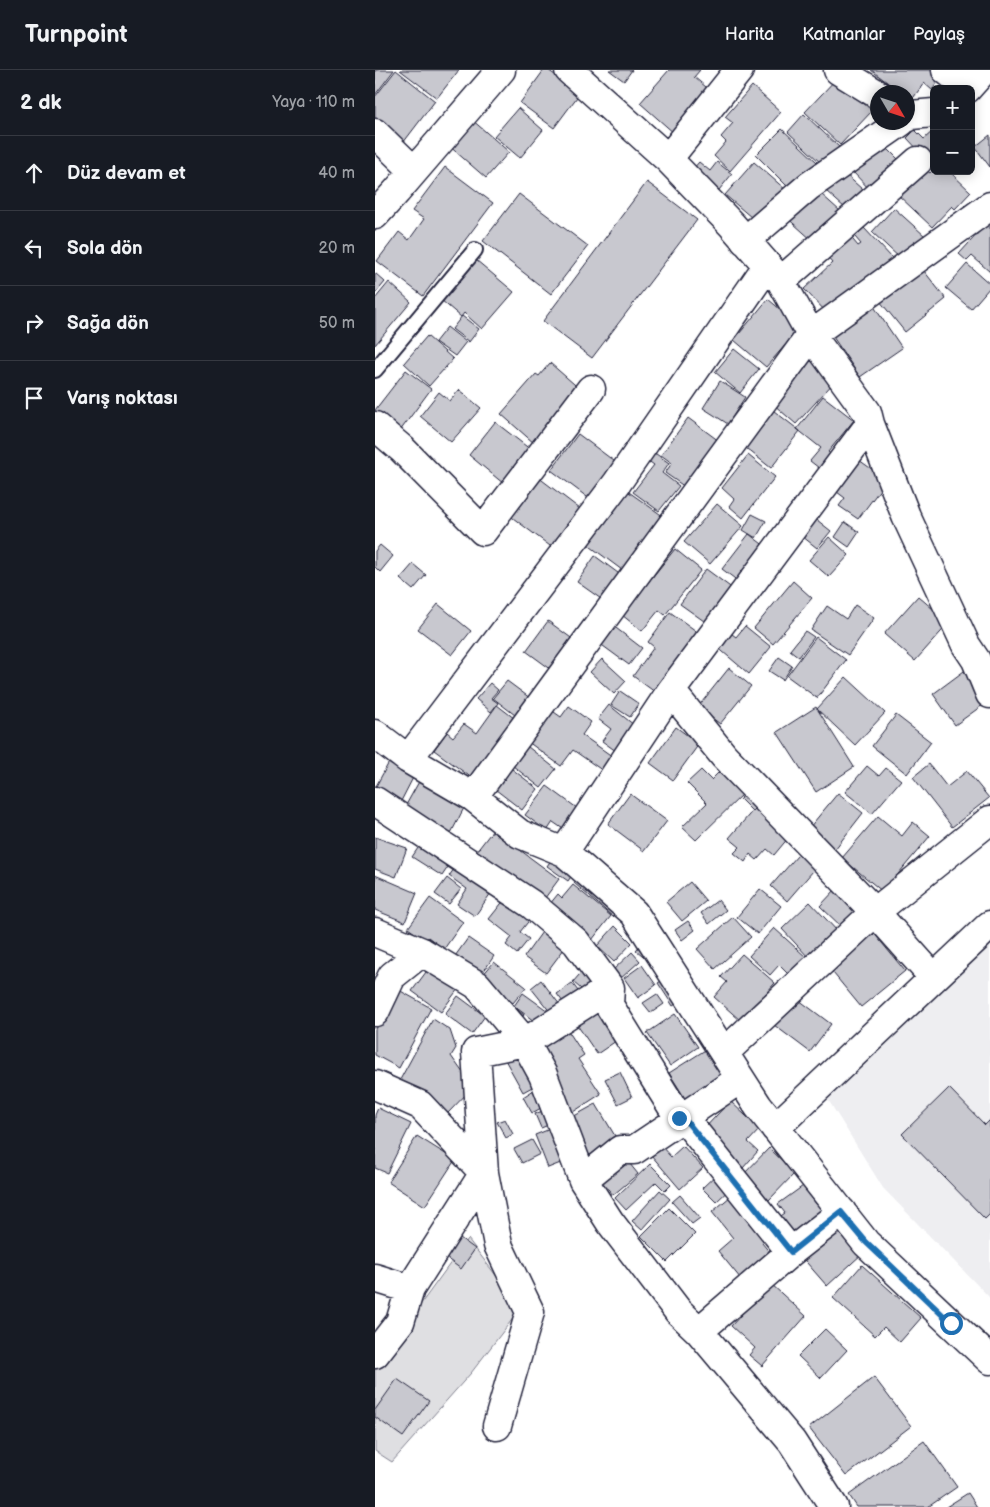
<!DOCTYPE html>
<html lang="tr">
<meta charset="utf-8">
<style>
body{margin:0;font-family:"Balsamiq Sans",sans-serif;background:#20242c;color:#f1f3f6}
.controls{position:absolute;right:15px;top:15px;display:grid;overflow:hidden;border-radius:8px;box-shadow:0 2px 12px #0003}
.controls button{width:45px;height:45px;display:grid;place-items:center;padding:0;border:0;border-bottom:1px solid #363941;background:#171b24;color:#f1f3f6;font:25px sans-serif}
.compass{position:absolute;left:495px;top:15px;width:45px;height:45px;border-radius:50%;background:#171b24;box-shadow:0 2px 12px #0003;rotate:129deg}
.stop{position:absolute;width:15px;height:15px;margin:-11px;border:4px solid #1f6fb2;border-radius:50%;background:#fff}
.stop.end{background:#1f6fb2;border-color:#fff;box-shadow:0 1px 5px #0008}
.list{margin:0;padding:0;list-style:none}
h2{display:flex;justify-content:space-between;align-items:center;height:65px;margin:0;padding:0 20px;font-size:21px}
h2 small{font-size:16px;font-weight:400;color:#9ea1a6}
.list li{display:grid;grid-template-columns:32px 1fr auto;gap:15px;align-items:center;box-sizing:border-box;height:75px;padding:0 20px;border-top:1px solid #363941}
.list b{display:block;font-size:19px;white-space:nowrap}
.list em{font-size:16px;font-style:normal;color:#9ea1a6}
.icon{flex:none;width:28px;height:28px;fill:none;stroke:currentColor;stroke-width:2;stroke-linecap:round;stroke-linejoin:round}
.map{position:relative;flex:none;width:615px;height:1437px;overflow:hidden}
header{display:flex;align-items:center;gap:30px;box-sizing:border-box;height:70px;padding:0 25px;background:#171b24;border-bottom:1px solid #363941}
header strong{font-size:24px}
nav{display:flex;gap:28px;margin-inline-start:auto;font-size:18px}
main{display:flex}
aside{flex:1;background:#171b24}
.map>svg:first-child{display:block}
.built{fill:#eeeef1}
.green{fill:#dfdfe2;stroke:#80808e}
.building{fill:#c8c8cf;stroke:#22223b}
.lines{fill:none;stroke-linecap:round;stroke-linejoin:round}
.service-casing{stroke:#22223b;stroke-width:18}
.minor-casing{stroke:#22223b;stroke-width:31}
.service{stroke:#fff;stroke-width:14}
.minor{stroke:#fff;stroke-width:28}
.route{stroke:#1f6fb2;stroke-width:6}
</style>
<header>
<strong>Turnpoint</strong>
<nav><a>Harita</a><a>Katmanlar</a><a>Paylaş</a></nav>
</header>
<main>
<aside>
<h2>2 dk<small>Yaya · 110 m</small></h2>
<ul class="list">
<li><svg class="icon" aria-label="ahead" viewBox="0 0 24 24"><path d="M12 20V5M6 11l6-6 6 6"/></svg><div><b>Düz devam et</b></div><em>40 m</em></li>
<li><svg class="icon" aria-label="left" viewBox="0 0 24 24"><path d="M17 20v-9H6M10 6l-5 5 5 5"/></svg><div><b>Sola dön</b></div><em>20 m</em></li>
<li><svg class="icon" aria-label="right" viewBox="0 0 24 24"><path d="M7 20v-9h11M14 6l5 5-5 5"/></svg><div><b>Sağa dön</b></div><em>50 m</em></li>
<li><svg class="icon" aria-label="arrive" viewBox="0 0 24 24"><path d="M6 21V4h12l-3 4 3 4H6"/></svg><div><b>Varış noktası</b></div></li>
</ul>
</aside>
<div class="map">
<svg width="615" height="1437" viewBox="0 0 615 1437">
<rect width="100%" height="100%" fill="#fff"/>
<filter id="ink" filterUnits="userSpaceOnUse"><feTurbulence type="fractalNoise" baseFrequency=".02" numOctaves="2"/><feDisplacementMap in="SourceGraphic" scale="10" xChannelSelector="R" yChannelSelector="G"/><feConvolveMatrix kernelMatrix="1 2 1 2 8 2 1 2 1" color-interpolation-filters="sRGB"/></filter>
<g filter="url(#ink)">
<path class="built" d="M615,874V1228L508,1118L452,1028Z"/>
<path class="green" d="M93,1169L146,1238L96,1303L17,1392L0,1381V1297Z"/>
<path class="building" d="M0,0H19L0,25Z
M21,0L60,31L28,73L0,51V27Z
M25,0H84L62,28Z
M169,0H173L205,23L179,58L145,33Z
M234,0H257L249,11Z
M294,0H325L319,7L337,22L300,64L265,33Z
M496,0H562L568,5L557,20L549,13L536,31L532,28V22H525Z
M462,8L497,41L465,75L430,42Z
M377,16L406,42L355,101L339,86L351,72L346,67L358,53L350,47Z
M143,38L168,60L145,88L119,66Z
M429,44L464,77L448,95L413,62Z
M96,49L134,82L111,108L73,75Z
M407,59L442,92L415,119L381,85Z
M540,60L549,69L559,60V95L555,99L541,85L545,82L532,68Z
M615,65V97L600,77Z
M506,72L527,93L497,122L477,101Z
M324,92L335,101L342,92L357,104L344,120L317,100Z
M379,92L411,120L383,153L350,125Z
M70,97L118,133L48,226L2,191L24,162L34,170L49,149L37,141Z
M548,97L555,103L559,99V101H574L596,122L580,139L577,136L557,157L522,124Z
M469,103L497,128L480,147L451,121Z
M272,112L322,150L217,288L168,251Z
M436,115L465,141L438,171L409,145Z
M144,124L213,176L176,224L108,171Z
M519,138L550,166L528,191L497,162Z
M615,150V202L597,186L592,191L584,184Z
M489,158L518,189L455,246L429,219L457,193L446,180L469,159L483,176L486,174L480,167Z
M101,190L139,222L107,259L89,243L86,247L66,230Z
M542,192L571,229L530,262L500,225Z
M592,194L615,214V217L596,239L571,218Z
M0,203L10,212L0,224Z
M14,212L36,232L0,275V229Z
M393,229L426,257L391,297L359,270Z
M498,235L527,278L485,307L456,264Z
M87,246L104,259L94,272L77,259Z
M72,257L91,272L80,286L60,272Z
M52,266L78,289L54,316L29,293Z
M359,279L384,299L365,323L340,302Z
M436,289L460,311L421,354L398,334Z
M175,293L207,321L160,374L126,344L161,304L164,306Z
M31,300L56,319L25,361L0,343V340Z
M345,311L370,327L353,354L328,338Z
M84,320L106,338L76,372L45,346L64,322L75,331Z
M448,326L479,350L453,382L464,391L453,405L435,391L446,378L422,359Z
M390,334L425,361L396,398L362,371Z
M313,348L344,371L310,417L290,403L297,393L286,385Z
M120,352L156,380L129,414L94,385Z
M203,364L243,394L216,430L176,400Z
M274,379L294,393L287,403L304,416L284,441L258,422L279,395L268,387Z
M373,385L400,407L368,448L354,436L359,429L347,418Z
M477,385L512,410L483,449L464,436L470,428L454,416Z
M163,407L205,439L180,472L191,480L187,485L134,445Z
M251,420L292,449L251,503L212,474Z
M342,434L368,456L335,494L309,472Z
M377,444L391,451L381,468L368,460Z
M437,446L456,461L442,478L423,463Z
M470,452L484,462L474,477L460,467Z
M374,464L399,483L372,518L347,499Z
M454,467L474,485L454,507L434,490Z
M5,475L18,486L5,502L0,497V481Z
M300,479L326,500L290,545L284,540L267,561L247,545Z
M220,486L247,506L229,531L202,512Z
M38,494L51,505L38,520L25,509Z
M331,499L362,522L336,556L305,534Z
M418,511L437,528L398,574L379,558Z
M543,526L574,553L540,591L509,564Z
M63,534L96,561L77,585L43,559Z
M480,535L499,548L473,585L436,560L452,536L471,549Z
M295,542L328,566L284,625L258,606L279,577L273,572Z
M173,551L203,573L181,603L151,581Z
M237,555L267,578L254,595L224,573Z
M370,556L396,577L374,604L341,576L353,561L361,567Z
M430,561L439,567L424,587L415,580Z
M441,567L471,590L442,628L412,606Z
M404,587L417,596L408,610L394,601Z
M227,589L251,611L239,624L215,602Z
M354,598L376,616L345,654L323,637Z
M589,601L612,632L580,655L558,624Z
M471,607L510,643L480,675L442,639Z
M132,611L163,634L149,652L118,628Z
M115,613L123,620L116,628L123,633L116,642L101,629Z
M245,621L264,634L255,647L236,635Z
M122,635L148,655L105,714L59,680L72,662L78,667L89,654L102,663Z
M234,635L264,659L245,684L227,671L236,659L223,649Z
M194,636L216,652L207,665L241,689L231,703L198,680L186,696L149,669L172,637L186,647Z
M441,637L479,697L441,722L402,662Z
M521,645L556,672L532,704L497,676Z
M301,657L324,674L298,710L275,693Z
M148,673L181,699L166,718L133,692Z
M18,685L43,698L23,737L0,718Z
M128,692L163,719L147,740L112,713Z
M554,694L572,717L592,701L614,728L577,757L538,707Z
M492,696L504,706L511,698L526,710L497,744L470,722Z
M348,698L371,721L321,770L307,757L332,733L312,713L326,700L336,710Z
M46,708L92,732L73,769L26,744Z
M172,716L206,741L191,761L178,752L172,761L150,745Z
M376,717L389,729L377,741L365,729Z
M463,723L488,743L460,779L434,758Z
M255,724L292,751L269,781L233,754Z
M380,738L414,767L399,785L392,779L382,790L375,784L370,792L359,783L365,777L354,768Z
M503,746L527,766L538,752L555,766L508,822L467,788Z
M118,760L184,809L164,836L98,786Z
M0,767L32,778L21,807L0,799Z
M47,772L77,791L67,806L37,787Z
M429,778L445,793L412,831L396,816Z
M181,783L202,798L193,811L172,796Z
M82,795L118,820L100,846L82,834L92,819L74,806Z
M0,805L42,823L30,852L0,840Z
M206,805L246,838L238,847L199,813Z
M72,808L86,819L74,834L60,824Z
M315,812L331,831L307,851L291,832Z
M198,815L236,846L213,875L170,840L183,824L187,828Z
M385,819L406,836L383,864L362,847Z
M461,819L487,844L471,861L445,836Z
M134,824L160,843L145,862L154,869L142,884L131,875L137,867L114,849Z
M55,828L88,852L69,879L53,867L51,871L33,858Z
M343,830L351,840L334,854L326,843Z
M435,832L464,863L435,889L407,859Z
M358,847L376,867L340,899L322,879Z
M313,851L320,860L307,870L300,860Z
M172,855L195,871L171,903L149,887Z
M240,856L257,873L239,892L222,876Z
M493,856L530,901L486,937L449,892Z
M399,858L432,888L416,907L404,895L395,905L374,886Z
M93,868L119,886L104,908L78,889Z
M268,872L274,891L261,880Z
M257,882L265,891L245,909L237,901Z
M367,884L400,913L366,951L339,927L352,912L346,907Z
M119,892L151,917L138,933L106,907Z
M267,895L281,915L263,928L249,908Z
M54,898L83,919L66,942L37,921Z
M210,898L225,911L213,925L198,912Z
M295,905L310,928L298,936L283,913Z
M166,910L185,935L176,943L156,918Z
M197,913L209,929L194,940L182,924Z
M22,919L56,938L24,998L0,985V959Z
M148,923L173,941L163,954L139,936Z
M282,924L289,934L276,943L268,933Z
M416,924L456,954L435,982L395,952Z
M83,926L110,946L97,964L70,944Z
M214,933L241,971L222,984L196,946Z
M137,935L149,945L144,951L132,941Z
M300,944L323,977L295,996L272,963Z
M58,949L75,960L81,978L76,986L98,1017L73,1043L79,1051L20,1019Z
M190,956L209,985L203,989L226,1024L198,1042L158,977Z
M148,976L168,1011L148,1022L129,988Z
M335,977L356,1009L315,1036L294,1003Z
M245,1002L257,1027L243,1034L230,1009Z
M165,1016L175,1033L157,1043L148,1027Z
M574,1018L610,1055L615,1050V1144L610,1149L527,1064Z
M355,1031L385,1059L373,1072L383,1081L368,1098L327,1061Z
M221,1034L246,1076L216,1093L192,1050Z
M3,1038L36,1054L12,1103L0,1098V1045Z
M175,1038L181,1052L166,1058L160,1044Z
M130,1049L138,1064L131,1068L122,1052Z
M180,1057L193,1090L173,1098L160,1065Z
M42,1066L80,1090L50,1136L13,1112Z
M157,1070L165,1084L147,1093L139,1079Z
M286,1076L296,1087L308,1076L328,1098L305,1119L276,1085Z
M394,1078L420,1103L393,1131L367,1106Z
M246,1083L263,1104L238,1125L221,1104Z
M275,1094L296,1115L290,1121L281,1112L251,1140L240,1128Z
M346,1100L360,1114L341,1132L327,1118Z
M428,1116L442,1135L454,1126L464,1140L413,1178L395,1154L410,1143L403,1134Z
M285,1120L295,1129L267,1160L257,1151Z
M362,1121L397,1165L387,1173L400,1189L370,1214L343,1181L358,1168L337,1142Z
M305,1125L325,1148L317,1154L297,1132Z
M294,1138L320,1164L292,1192L266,1166Z
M461,1153L488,1183L452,1216L425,1185Z
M81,1165L100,1179L86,1199L67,1185Z
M487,1195L546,1248L525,1272L509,1257L500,1266L458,1228Z
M395,1213L431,1246L387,1296L374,1285L380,1278L356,1256Z
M450,1259L472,1280L446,1308L423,1286Z
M499,1307L536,1356L471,1406L434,1358Z
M22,1309L54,1331L28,1367L0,1347V1340Z
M549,1371L582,1417L553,1437H482L474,1425Z
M593,1423L602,1437H571Z"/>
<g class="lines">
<defs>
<path id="service" d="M0,300L100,180"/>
<path id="minor" d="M194,0L293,89L357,155L406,211L436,265L492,342L495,354L531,446L591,575L601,590L615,624
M463,0L502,24
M571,0L593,18
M592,19L609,0
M532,48L536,45L559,43
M0,63L39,101
M293,89L364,0
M0,145L22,121L126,0
M370,171L434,116L526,52
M406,211L543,91
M0,356L27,379L108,461L216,319
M296,621L349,686L500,842L559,908
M0,664L33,689L98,727L145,764L189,782L259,843L383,1036L491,1173L615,1290
M33,689L242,413L392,196
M98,727L436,265L615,136
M0,731L156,834L201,872L235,918L234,935L304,1048L313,1053L416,1182
M189,782L296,621L495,354
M0,862L47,882L102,915L150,972L168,1005L208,1110L235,1152L303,1241L324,1261L417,1372L459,1437
M0,942L17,906L47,882
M349,983L500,842L615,750
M0,1015L45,1035L109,1103L35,1219L25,1252L0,1284
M400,1058L615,855
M208,1110L245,1080H259L365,1009
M0,1208L35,1219
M324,1261L416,1182L467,1142
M122,1356L155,1242L123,1175L109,1103L101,982L150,972L235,918"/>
</defs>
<use href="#service" class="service-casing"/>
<use href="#minor" class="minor-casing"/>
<use href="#service" class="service"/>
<use href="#minor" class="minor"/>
</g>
</g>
<g class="lines" filter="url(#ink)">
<path class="route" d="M304,1048L313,1053L416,1182L466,1142L491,1172L576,1253"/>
</g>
</svg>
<div class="controls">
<button>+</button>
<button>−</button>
</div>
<svg class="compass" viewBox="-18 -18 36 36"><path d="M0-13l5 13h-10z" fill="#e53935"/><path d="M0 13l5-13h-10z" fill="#9ea1a6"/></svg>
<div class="stop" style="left:576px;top:1253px"></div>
<div class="stop end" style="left:304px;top:1048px"></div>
</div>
</main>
